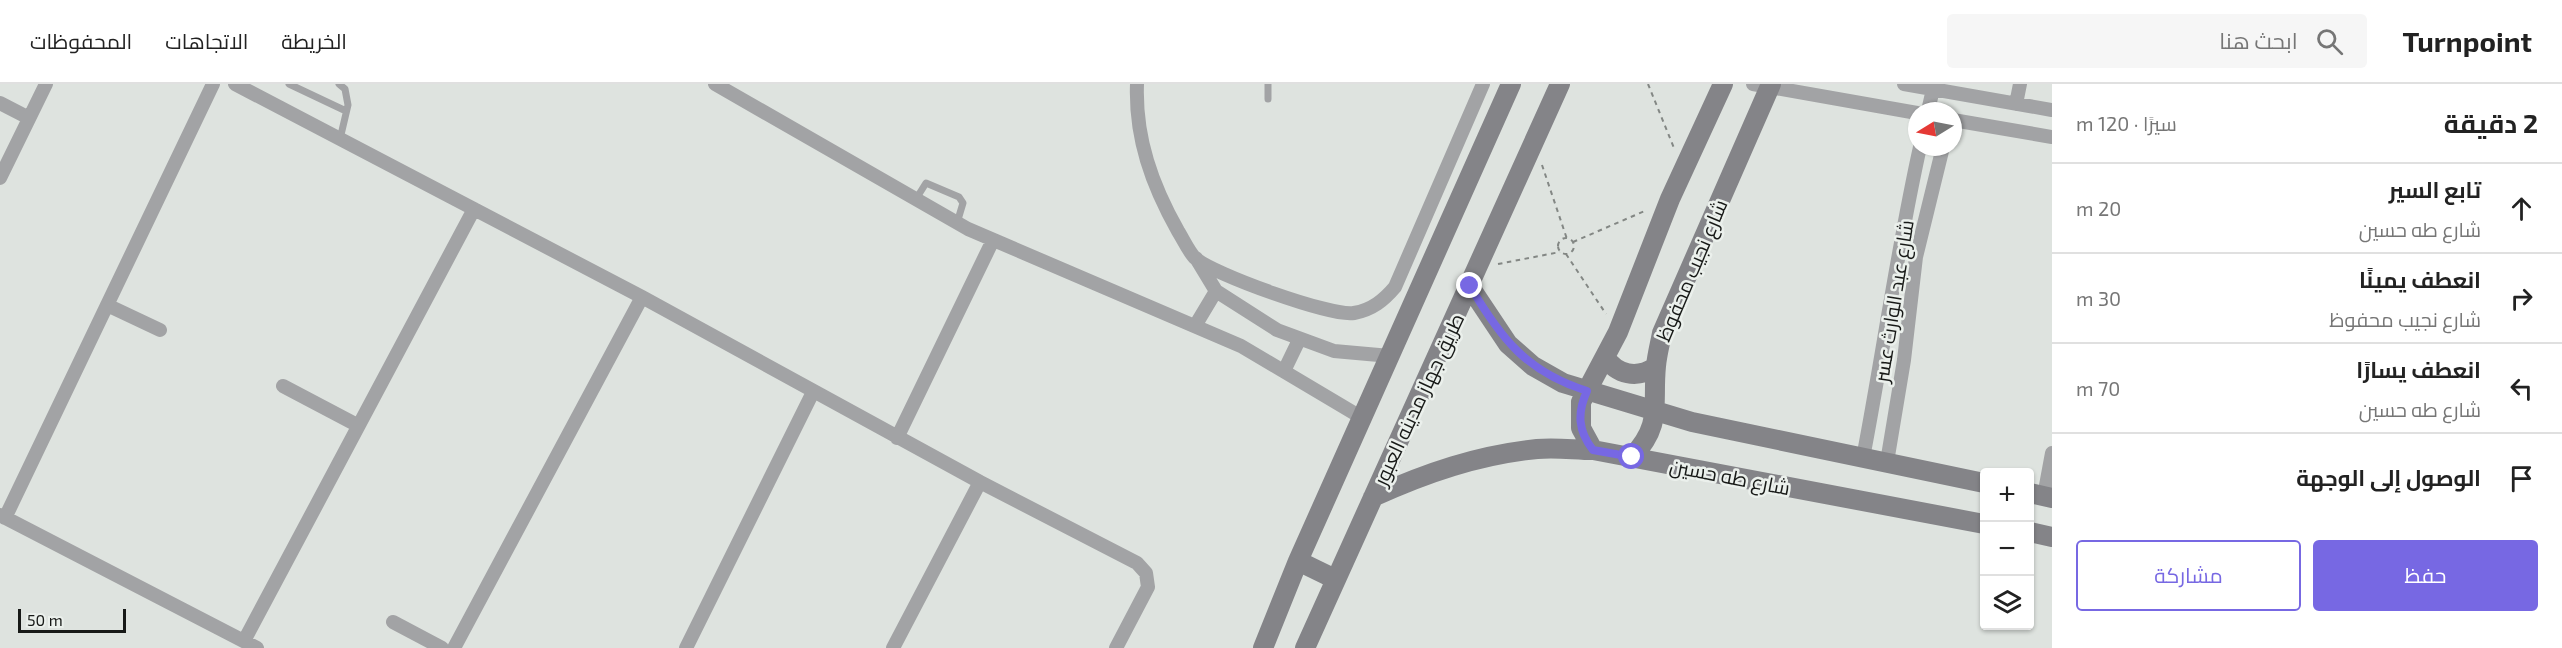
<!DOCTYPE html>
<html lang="ar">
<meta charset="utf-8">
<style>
body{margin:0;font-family:"Exo 2",Cairo,sans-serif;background:#f6f6f6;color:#222;direction:rtl}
.controls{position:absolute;right:18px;bottom:18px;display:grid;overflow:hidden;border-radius:6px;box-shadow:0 2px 4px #0004}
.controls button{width:54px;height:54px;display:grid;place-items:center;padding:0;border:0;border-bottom:2px solid #e0e0e0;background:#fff;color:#222;font:30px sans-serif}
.compass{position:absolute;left:1908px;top:18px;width:54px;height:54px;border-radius:50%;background:#fff;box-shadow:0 2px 4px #0004;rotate:260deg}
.scale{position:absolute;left:18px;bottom:15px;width:108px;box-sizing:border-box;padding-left:6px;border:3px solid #171917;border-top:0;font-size:16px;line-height:21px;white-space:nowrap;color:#171917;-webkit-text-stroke:4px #ebf0ec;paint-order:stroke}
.stop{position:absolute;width:18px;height:18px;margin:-14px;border:4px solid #7768e3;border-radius:50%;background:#fff}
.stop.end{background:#7768e3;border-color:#fff;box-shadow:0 2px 6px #0008}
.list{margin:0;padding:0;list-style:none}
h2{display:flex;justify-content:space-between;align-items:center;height:78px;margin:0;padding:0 24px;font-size:26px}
h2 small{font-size:20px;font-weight:400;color:#767676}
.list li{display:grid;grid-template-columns:39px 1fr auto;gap:18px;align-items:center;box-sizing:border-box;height:90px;padding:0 24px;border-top:2px solid #e0e0e0}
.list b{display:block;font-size:22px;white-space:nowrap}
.list p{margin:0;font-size:20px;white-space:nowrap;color:#767676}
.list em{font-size:20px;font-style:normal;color:#767676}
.actions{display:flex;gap:12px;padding:18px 24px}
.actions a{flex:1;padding:14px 0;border:2px solid #7768e3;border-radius:6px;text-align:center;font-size:21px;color:#7768e3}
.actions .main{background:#7768e3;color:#fff}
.icon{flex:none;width:33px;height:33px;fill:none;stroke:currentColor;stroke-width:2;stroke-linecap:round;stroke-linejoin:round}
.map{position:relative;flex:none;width:2052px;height:564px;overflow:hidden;direction:ltr}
header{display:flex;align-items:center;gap:36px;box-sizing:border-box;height:84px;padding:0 30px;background:#fff;border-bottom:2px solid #e0e0e0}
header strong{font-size:28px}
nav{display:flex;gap:33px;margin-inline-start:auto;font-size:21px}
.search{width:420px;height:54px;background:#f6f6f6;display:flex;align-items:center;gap:15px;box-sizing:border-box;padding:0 21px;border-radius:6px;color:#767676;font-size:22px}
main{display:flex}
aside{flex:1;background:#fff}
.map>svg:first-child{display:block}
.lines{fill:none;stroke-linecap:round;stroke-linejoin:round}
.path{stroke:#838784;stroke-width:2;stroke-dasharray:4.5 4.5;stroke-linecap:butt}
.lane{stroke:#a2a3a5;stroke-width:7}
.street{stroke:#a2a3a5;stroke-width:14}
.secondary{stroke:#848488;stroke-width:20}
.route{stroke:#7768e3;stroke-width:8}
.labels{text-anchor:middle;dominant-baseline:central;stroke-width:5;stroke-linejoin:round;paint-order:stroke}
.street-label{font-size:20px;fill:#171917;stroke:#ebf0ec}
</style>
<header>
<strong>Turnpoint</strong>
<div class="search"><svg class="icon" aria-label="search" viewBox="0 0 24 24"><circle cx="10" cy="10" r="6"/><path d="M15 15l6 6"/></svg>ابحث هنا</div>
<nav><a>الخريطة</a><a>الاتجاهات</a><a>المحفوظات</a></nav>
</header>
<main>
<aside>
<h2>2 دقيقة<small>سيرًا · 120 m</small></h2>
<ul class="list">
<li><svg class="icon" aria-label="ahead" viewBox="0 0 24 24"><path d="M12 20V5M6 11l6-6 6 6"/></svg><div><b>تابع السير</b><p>شارع طه حسين</p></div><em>20 m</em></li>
<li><svg class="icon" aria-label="right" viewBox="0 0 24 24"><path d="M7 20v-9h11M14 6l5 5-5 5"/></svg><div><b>انعطف يمينًا</b><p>شارع نجيب محفوظ</p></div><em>30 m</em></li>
<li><svg class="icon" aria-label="left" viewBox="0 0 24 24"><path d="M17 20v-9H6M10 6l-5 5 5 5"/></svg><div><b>انعطف يسارًا</b><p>شارع طه حسين</p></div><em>70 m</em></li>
<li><svg class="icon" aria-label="arrive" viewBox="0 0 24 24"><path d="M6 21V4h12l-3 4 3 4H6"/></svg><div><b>الوصول إلى الوجهة</b></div></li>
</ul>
<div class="actions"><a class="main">حفظ</a><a>مشاركة</a></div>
</aside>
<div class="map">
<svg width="2052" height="564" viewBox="0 0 2052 564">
<rect width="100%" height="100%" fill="#dee3df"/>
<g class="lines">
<path class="path" d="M1648,0L1674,64
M1542,81L1567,155
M1558 162a8 8 0 1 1 16 0a8 8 0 1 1-16 0Z
M1573,158L1647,126
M1566,170L1606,230
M1498,180L1560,168"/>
<path class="lane" d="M289,0L346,27
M339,0L345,5L348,21L340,55
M1268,15V0
M916,115L926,99L959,113L963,119L957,139"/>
<path class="street" d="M235,0L642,213L980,398L1137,479L1146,489L1148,503L1116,564
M715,0L968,145L1241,262L1364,335
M1137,0C1135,54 1152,101 1178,147C1183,155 1189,168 1195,174C1212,190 1332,233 1354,229C1372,226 1384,216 1395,203L1483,0
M1753,0L1917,29
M1904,0L2052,26
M0,19L29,34
M2016,20L2020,0
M1928,27L1933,5
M1953,36L2052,53
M0,94L46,0
M1196,174L1216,207L1277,246L1334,267L1390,272
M107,221L160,246
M1195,242L1216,207
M1284,287L1299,256
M283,302L357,341
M897,354L993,156
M1863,374C1883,270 1897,166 1920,63
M1887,378L1904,276L1916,173L1943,63
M2044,412L2052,369
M0,431L257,564
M5,434L213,0
M393,538L442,564
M244,557L474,125
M454,564L642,213
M686,564L813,308
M893,564L980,398"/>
<path class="secondary" d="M1470,203L1508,260L1533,282L1563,299L1692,338L1984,399
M1605,273C1617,291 1637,295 1655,283
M1593,366L1581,344V318L1618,248L1670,115L1723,0
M1632,373C1663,340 1652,322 1656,282C1657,271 1660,260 1662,249L1771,0
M2030,409L2052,414
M1373,413C1426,389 1478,371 1537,365C1556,363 1575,366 1593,366L1984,440
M2030,448L2052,453
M1298,477L1335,495
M1263,564L1298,477L1511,0
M1305,564L1560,0"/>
</g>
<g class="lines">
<path class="route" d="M1470,202C1501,255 1527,288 1587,307C1577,329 1578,347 1593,366L1632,373"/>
</g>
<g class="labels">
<g class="street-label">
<text transform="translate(1691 186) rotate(-67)">شارع نجيب محفوظ</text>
<text transform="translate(1893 217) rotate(-81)">شارع عبد الوارث عسر</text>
<text transform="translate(1418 315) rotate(-65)">طريق جهاز مدينه العبور</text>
<text transform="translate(1730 392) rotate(11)">شارع طه حسين</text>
</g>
</g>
</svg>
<div class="controls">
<button>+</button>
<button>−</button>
<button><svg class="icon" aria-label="layers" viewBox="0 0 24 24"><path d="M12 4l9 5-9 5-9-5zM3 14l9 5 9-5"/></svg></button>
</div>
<svg class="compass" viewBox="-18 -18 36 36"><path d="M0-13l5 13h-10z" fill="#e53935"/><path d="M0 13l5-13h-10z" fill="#767676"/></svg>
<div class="scale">50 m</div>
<div class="stop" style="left:1632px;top:373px"></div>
<div class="stop end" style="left:1470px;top:202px"></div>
</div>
</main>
